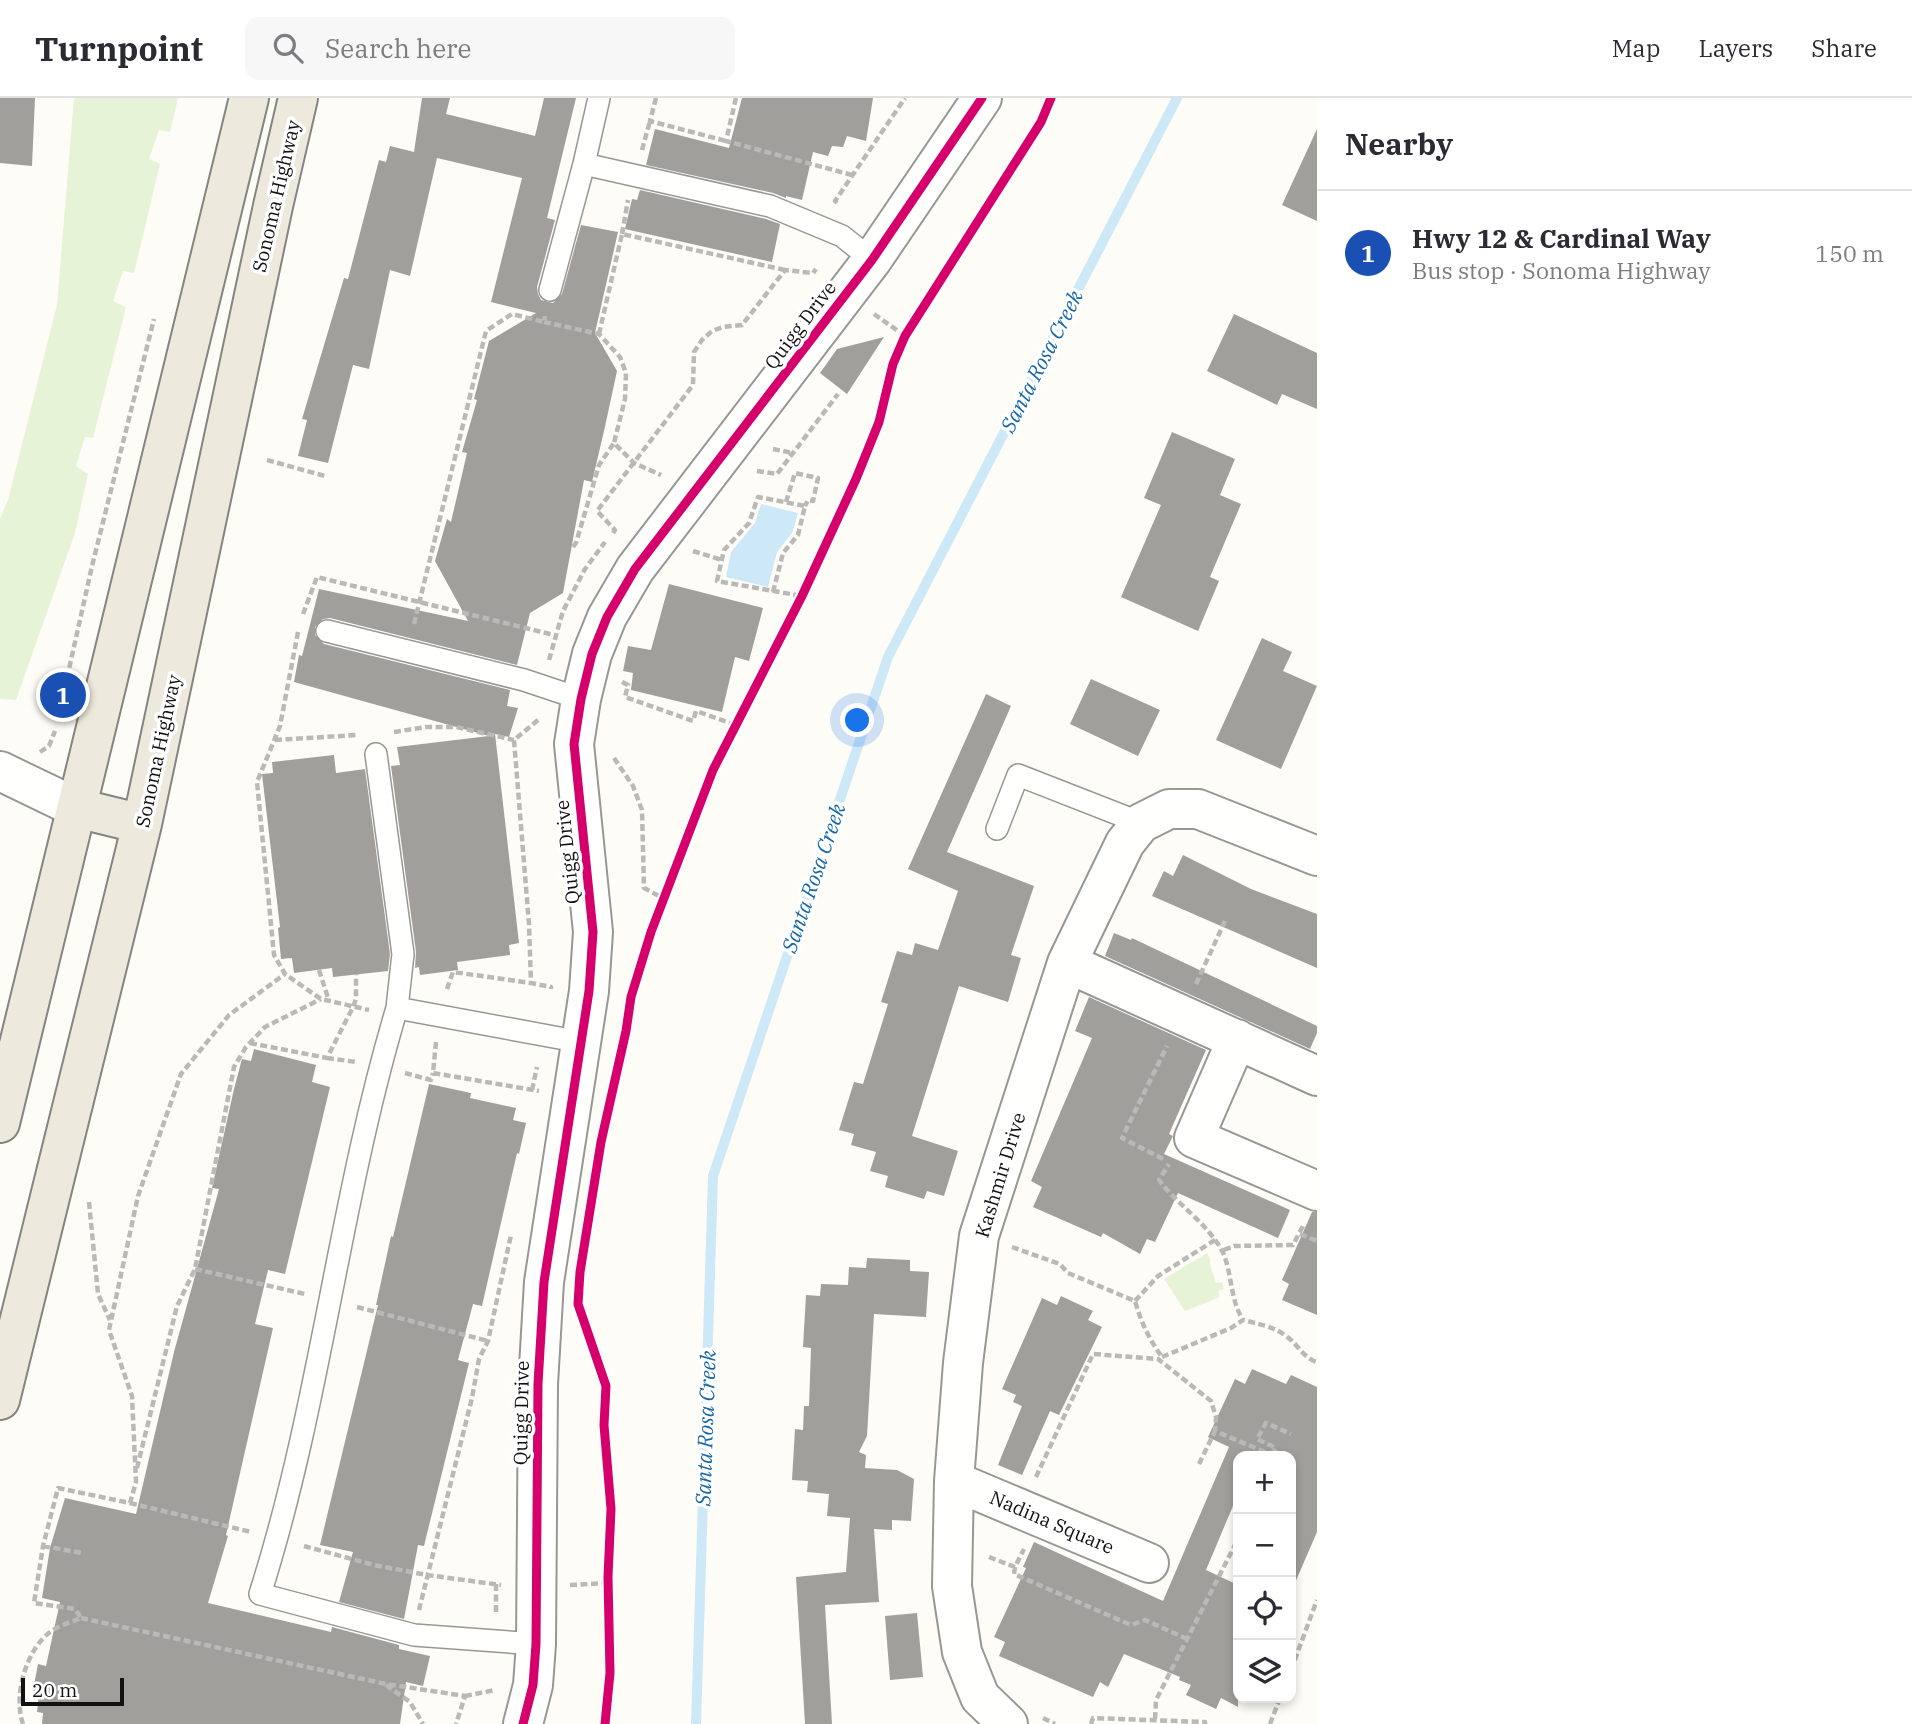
<!DOCTYPE html>
<meta charset="utf-8">
<style>
body{margin:0;font-family:"IBM Plex Serif",serif;background:#f7f7f7;color:#2b2b33}
.controls{position:absolute;right:21px;bottom:21px;display:grid;overflow:hidden;border-radius:14px;box-shadow:0 4px 10px #0003}
.controls button{width:63px;height:63px;display:grid;place-items:center;padding:0;border:0;border-bottom:2px solid #e1e1e2;background:#fff;color:#2b2b33;font:35px sans-serif}
.scale{position:absolute;left:21px;bottom:18px;width:103px;box-sizing:border-box;padding-left:7px;border:4px solid #111;border-top:0;font-size:19px;line-height:24px;white-space:nowrap;color:#111;-webkit-text-stroke:5px #fff;paint-order:stroke}
.you{position:absolute;left:858px;top:623px;width:24px;height:24px;margin:-18px;border:5px solid #fff;border-radius:50%;background:#1a73e8;box-shadow:0 0 0 10px #1a73e833}
.badge{display:grid;place-items:center;width:46px;height:46px;border-radius:50%;background:#646362;color:#fff;font-size:23px;font-weight:700}
.pin{position:absolute;translate:-50% -50%;border:4px solid #fff;box-shadow:0 2px 7px #0006}
.list{margin:0;padding:0;list-style:none}
h2{display:flex;justify-content:space-between;align-items:center;height:91px;margin:0;padding:0 28px;font-size:30px}
h2 small{font-size:23px;font-weight:400;color:#7c7c81}
.list li{display:grid;grid-template-columns:46px 1fr auto;gap:21px;align-items:center;box-sizing:border-box;height:126px;padding:0 28px;border-top:2px solid #e1e1e2}
.list b{display:block;font-size:26px;white-space:nowrap}
.list p{margin:0;font-size:23px;white-space:nowrap;color:#7c7c81}
.list em{font-size:23px;font-style:normal;color:#7c7c81}
.icon{flex:none;width:38px;height:38px;fill:none;stroke:currentColor;stroke-width:2;stroke-linecap:round;stroke-linejoin:round}
.map{position:relative;flex:none;width:1317px;height:1626px;overflow:hidden}
header{display:flex;align-items:center;gap:42px;box-sizing:border-box;height:98px;padding:0 35px;background:#fff;border-bottom:2px solid #e1e1e2}
header strong{font-size:33px}
nav{display:flex;gap:38px;margin-inline-start:auto;font-size:24px}
.search{width:490px;height:63px;background:#f7f7f7;display:flex;align-items:center;gap:18px;box-sizing:border-box;padding:0 24px;border-radius:14px;color:#7c7c81;font-size:26px}
main{display:flex}
aside{flex:1;background:#fff}
.map>svg:first-child{display:block}
.green{fill:#e7f3d7}
.water{fill:#cde8f7}
.lines{fill:none;stroke-linecap:round;stroke-linejoin:round}
.stream{stroke:#cde8f7;stroke-width:10}
.building{fill:#a19f9c}
.lane-casing{stroke:#979795;stroke-width:24}
.street-casing{stroke:#979795;stroke-width:42}
.primary-casing{stroke:#858482;stroke-width:42}
.path{stroke:#b9b9b8;stroke-width:4.5;stroke-dasharray:7 3.5;stroke-linecap:butt}
.lane{stroke:#fffffe;stroke-width:21}
.street{stroke:#fffffe;stroke-width:38}
.primary{stroke:#ede9dc;stroke-width:38}
.cycleway-casing{stroke:#fff;stroke-width:13}
.cycleway{stroke:#d6006c;stroke-width:9}
.labels{text-anchor:middle;dominant-baseline:central;stroke-width:7;stroke-linejoin:round;paint-order:stroke}
.street-label{font-size:19px;fill:#111;stroke:#fff}
.water-label{font-size:21px;font-style:italic;fill:#1768a6;stroke:#fff}
</style>
<header>
<strong>Turnpoint</strong>
<div class="search"><svg class="icon" aria-label="search" viewBox="0 0 24 24"><circle cx="10" cy="10" r="6"/><path d="M15 15l6 6"/></svg>Search here</div>
<nav><a>Map</a><a>Layers</a><a>Share</a></nav>
</header>
<main>
<div class="map">
<svg width="1317" height="1626" viewBox="0 0 1317 1626">
<rect width="100%" height="100%" fill="#fdfcf7"/>
<path class="green" d="M74,0H178L170,34L159,32L149,61L160,66L134,175L123,173L113,203L126,209L93,340L85,339L76,368L88,376L75,435L16,602L0,601V421L8,402L57,207Z
M1207,1155L1210,1161V1167L1216,1185L1222,1184L1224,1191L1218,1193L1220,1199L1185,1213L1164,1181Z"/>
<path class="water" d="M761,406L798,415L792,435L777,454L768,489L726,479L731,454L755,425Z"/>
<g class="lines">
<path class="stream" d="M696,1626L713,1078L888,559L1177,0"/>
</g>
<path class="building" d="M0,0H35L32,68L0,65Z
M422,0H450L446,16L535,38L544,0H576L547,120L555,122L537,189L538,196L541,202L553,205L562,196L581,127L618,134L595,235L617,273L604,333L592,384L584,382L563,495L530,515L517,567L330,520L323,521L315,529V537L324,546L510,592L507,608L518,610L509,639L495,636L519,845L509,847L510,857L457,864L458,872L420,877L419,869L415,870L416,854L391,668L400,667L397,649L489,638L294,584L299,557L302,558L319,491L468,523L435,463L447,421L451,424L467,355L462,354L477,302L474,301L489,243L536,215L491,204L522,80L437,60L410,178L390,172L369,271L353,267L328,365L298,358L307,322L302,321L344,180L348,181L379,62L386,64L390,48L414,54Z
M742,0H873L866,43L847,38L843,49L832,48L828,58L813,54L802,102L786,98V100L773,95L646,67L655,31L729,50Z
M1317,31V123L1282,107Z
M640,92L766,121L780,126L772,164L625,131L632,101L637,102Z
M1234,216L1317,255V311L1282,296L1277,307L1207,273Z
M884,239L847,296L820,275L837,251Z
M1172,334L1235,361L1220,397L1241,406L1210,479L1219,483L1198,533L1121,499L1161,407L1144,400Z
M669,486L763,510L749,563L735,559L722,614L631,592L633,575L623,573L628,548L651,552Z
M1262,540L1292,554L1283,573L1317,588L1281,671L1216,642Z
M1091,581L1160,612L1138,658L1070,626Z
M986,596L1011,608L947,754L1034,788L1011,857L1021,860L1008,904L959,888L912,1038L958,1053L944,1098L927,1093L924,1101L885,1089L888,1078L870,1073L876,1054L851,1047L854,1036L839,1032L854,984L863,986L888,906L881,904L897,853L912,857L915,845L938,852L958,793L908,771Z
M334,657L336,675L365,671L390,856L388,873L333,879L332,870L294,875L292,860L281,861L278,830L280,829L262,676L273,675L272,664Z
M1183,757L1251,791L1317,816V870L1152,798L1164,773L1173,778Z
M1114,835L1131,842L1132,840L1317,928V935L1310,951L1105,858Z
M1089,899L1206,952L1169,1036L1173,1038L1164,1056L1290,1112L1278,1140L1178,1095L1155,1144L1147,1141L1140,1156L1103,1135L1101,1139L1033,1109L1042,1089L1031,1083L1092,940L1075,933Z
M254,951L316,967L312,984L330,989L285,1176L268,1172L255,1226L273,1230L226,1437L228,1438L208,1505L331,1534L332,1529L399,1547V1551L430,1558L423,1588L406,1584L400,1626H42L43,1615L37,1614L39,1596L33,1592L38,1566L46,1568L60,1504L42,1500L50,1450L65,1400L136,1416L174,1254L219,1091L212,1090L234,991L242,961L251,963Z
M429,986L471,995L470,1000L516,1010L513,1022L526,1025L519,1056L517,1055L482,1208L473,1206L458,1262L469,1265L424,1448L418,1447L404,1521L339,1504L353,1454L320,1447L378,1207H376L391,1138L393,1139Z
M1312,1114H1317V1217L1282,1202L1289,1186L1282,1182Z
M867,1160L910,1162V1173L929,1174L926,1219L874,1216L867,1338L859,1354L866,1357L865,1370L897,1372L914,1381L911,1423L892,1422V1432L874,1431L879,1504L825,1507L832,1626H805L796,1479L846,1474L850,1420L827,1418L829,1396L807,1394L808,1383L792,1382L795,1331L803,1332L804,1308H809L811,1250L803,1249L806,1197L820,1198L821,1186L848,1187L849,1169L866,1170Z
M1061,1198L1093,1213L1088,1222L1102,1229L1059,1317L1050,1313L1022,1377L998,1367L1022,1308L1013,1304L1016,1297L1002,1291L1042,1200L1057,1207Z
M1252,1271L1286,1286L1291,1277L1317,1289V1434L1291,1494V1358H1238V1396L1206,1472L1238,1487V1609L1221,1600L1216,1611L1186,1597L1191,1587L1179,1582L1180,1579L1124,1556L1108,1589L1100,1584L1093,1599L999,1558L1005,1544L994,1539L1026,1470L1023,1469L1034,1444L1163,1503L1229,1349L1208,1339L1235,1281L1245,1286Z
M917,1515L923,1579L890,1582L885,1518Z"/>
<g class="lines">
<defs>
<path id="lane" d="M599,0L584,66L770,108L842,138L872,162
M550,192L584,66
M327,533L524,582L581,601
M376,656L403,856L397,910
M997,731L1018,677L1141,725
M536,1546L414,1537L260,1496C321,1305 339,1103 397,910L581,944"/>
<path id="street" d="M0,673L77,710
M1067,865L1317,978
M1237,941L1194,1040L1317,1093
M954,1383L1149,1465
M523,1626L533,1587L536,1546L538,1286L544,1184L589,893L593,834L574,646L581,601L592,556L607,519L635,471L872,162L982,0
M1008,1626L980,1599L962,1554L952,1488L954,1383L963,1265L979,1138L1067,865L1125,745L1141,725L1169,711H1198L1317,758"/>
<path id="primary" d="M77,710L142,726
M0,1025L249,0
M0,1302L142,726L273,108L298,0"/>
</defs>
<use href="#lane" class="lane-casing"/>
<use href="#street" class="street-casing"/>
<use href="#primary" class="primary-casing"/>
<path class="path" d="M656,0L650,23L726,43
M736,0L726,43L852,77
M642,52L650,23
M837,105L835,103L905,0
M622,136L628,102
M874,216L905,238
M544,224L599,236L620,259L626,275L625,301L614,345L634,365L661,377
M599,236L622,136L785,172
M773,351L793,355
M267,362L325,378
M757,373L777,376L838,296
M786,404L795,375L818,380L813,403L808,402L805,408
M613,435L615,432L597,413L693,287L694,254L702,242L712,233L723,229L742,227L785,172L813,175L816,171
M573,449L576,445L599,367L614,345
M693,453L722,462
M773,494L783,455L798,437L805,408L758,399L749,425L724,452L717,483L802,498
M303,516L317,479L558,538
M414,526L486,233L512,216L544,224L545,218
M298,534L280,628L257,684L274,857L285,876L321,901L369,912
M549,562L563,513L585,471L605,444
M67,580L92,468L154,221
M622,584L628,587L625,599L693,623L696,613L736,627
M538,622L514,642L529,826L531,885L551,889V891
M394,634L426,629H456L514,642
M275,642L357,637
M40,654L49,648L55,633
M614,660L633,688L642,712L644,790L665,801
M319,872L329,903
M1196,886L1225,823
M447,891L453,874L531,885
M436,944L433,975L539,993
M250,945L327,960L353,909L356,901V876
M327,960L356,964
M405,975L431,982L433,975
M532,992L537,969
M1163,1061L1122,1040L1167,948
M89,1104L98,1196L110,1222
M1300,1136L1317,1143
M1215,1142C1234,1164 1227,1197 1243,1222
M1012,1149L1060,1166L1068,1175L1135,1203C1141,1224 1149,1241 1162,1259
M1224,1152L1234,1148L1293,1147L1304,1126
M195,1171L305,1196
M1135,1203L1158,1178L1215,1142C1199,1119 1175,1104 1159,1082L1169,1066
M357,1209L488,1243
M1162,1259L1231,1230L1243,1222C1258,1226 1273,1228 1286,1238C1298,1246 1303,1260 1317,1264
M1272,1357L1276,1350L1257,1341L1266,1325L1291,1336
M1199,1366L1215,1333
M137,1370L177,1208L195,1171L234,969L246,949L265,929L321,901
M1036,1379L1093,1256L1158,1261L1211,1303L1216,1319L1215,1333L1272,1357V1358
M130,1405L251,1434
M43,1448L82,1455
M304,1448L374,1467L427,1477L501,1487
M989,1459L1015,1469L1024,1451
M1015,1469L1014,1476L1124,1524L1131,1527L1145,1522L1187,1541
M496,1486V1516
M570,1487L608,1485
M419,1512L472,1300L479,1261L488,1243L511,1137
M81,1520L386,1586L465,1598L456,1626
M1291,1572L1317,1502
M386,1587L410,1604L423,1626
M465,1598L495,1592
M1043,1620L1055,1626
M1155,1621L1156,1602L1238,1441
M23,1626C13,1598 26,1552 50,1534C58,1528 71,1524 81,1520L75,1511L34,1505L43,1448L58,1390L130,1405L136,1384L132,1298L109,1232L138,1098L181,976L229,917L285,876
M1091,1626L1093,1620L1205,1624V1626
M1270,1626L1280,1600"/>
<use href="#lane" class="lane"/>
<use href="#street" class="street"/>
<use href="#primary" class="primary"/>
<defs>
<path id="cycleway" d="M523,1626L533,1587L536,1546L538,1286L544,1184L589,893L593,834L574,646L581,601L592,556L607,519L635,471L872,162L982,0
M605,1626L610,1575L608,1479L611,1411L604,1327L606,1288L578,1206L580,1174L601,1044L626,933L631,899L651,834L713,672L802,498L856,381L879,324L893,266L905,238L1041,24L1051,0"/>
</defs>
<use href="#cycleway" class="cycleway-casing"/>
<use href="#cycleway" class="cycleway"/>
</g>
<g class="labels">
<g class="street-label">
<text transform="translate(276 98) rotate(-77)">Sonoma Highway</text>
<text transform="translate(800 227) rotate(-53)">Quigg Drive</text>
<text transform="translate(158 653) rotate(-78)">Sonoma Highway</text>
<text transform="translate(567 754) rotate(-96)">Quigg Drive</text>
<text transform="translate(1000 1077) rotate(-73)">Kashmir Drive</text>
<text transform="translate(521 1315) rotate(-89)">Quigg Drive</text>
<text transform="translate(1052 1424) rotate(23)">Nadina Square</text>
</g>
<g class="water-label">
<text transform="translate(1041 263) rotate(-63)">Santa Rosa Creek</text>
<text transform="translate(813 780) rotate(-71)">Santa Rosa Creek</text>
<text transform="translate(705 1330) rotate(-88)">Santa Rosa Creek</text>
</g>
</g>
</svg>
<div class="controls">
<button>+</button>
<button>−</button>
<button><svg class="icon" aria-label="locate" viewBox="0 0 24 24"><circle cx="12" cy="12" r="6"/><path d="M12 2v4M12 18v4M2 12h4M18 12h4"/></svg></button>
<button><svg class="icon" aria-label="layers" viewBox="0 0 24 24"><path d="M12 4l9 5-9 5-9-5zM3 14l9 5 9-5"/></svg></button>
</div>
<div class="scale">20 m</div>
<div class="you"></div>
<div class="pin badge" style="left:63px;top:597px;background:#1a4fb4">1</div>
</div>
<aside>
<h2>Nearby<small></small></h2>
<ul class="list">
<li><span class="badge" style="background:#1a4fb4">1</span><div><b>Hwy 12 &amp; Cardinal Way</b><p>Bus stop · Sonoma Highway</p></div><em>150 m</em></li>
</ul>
</aside>
</main>
